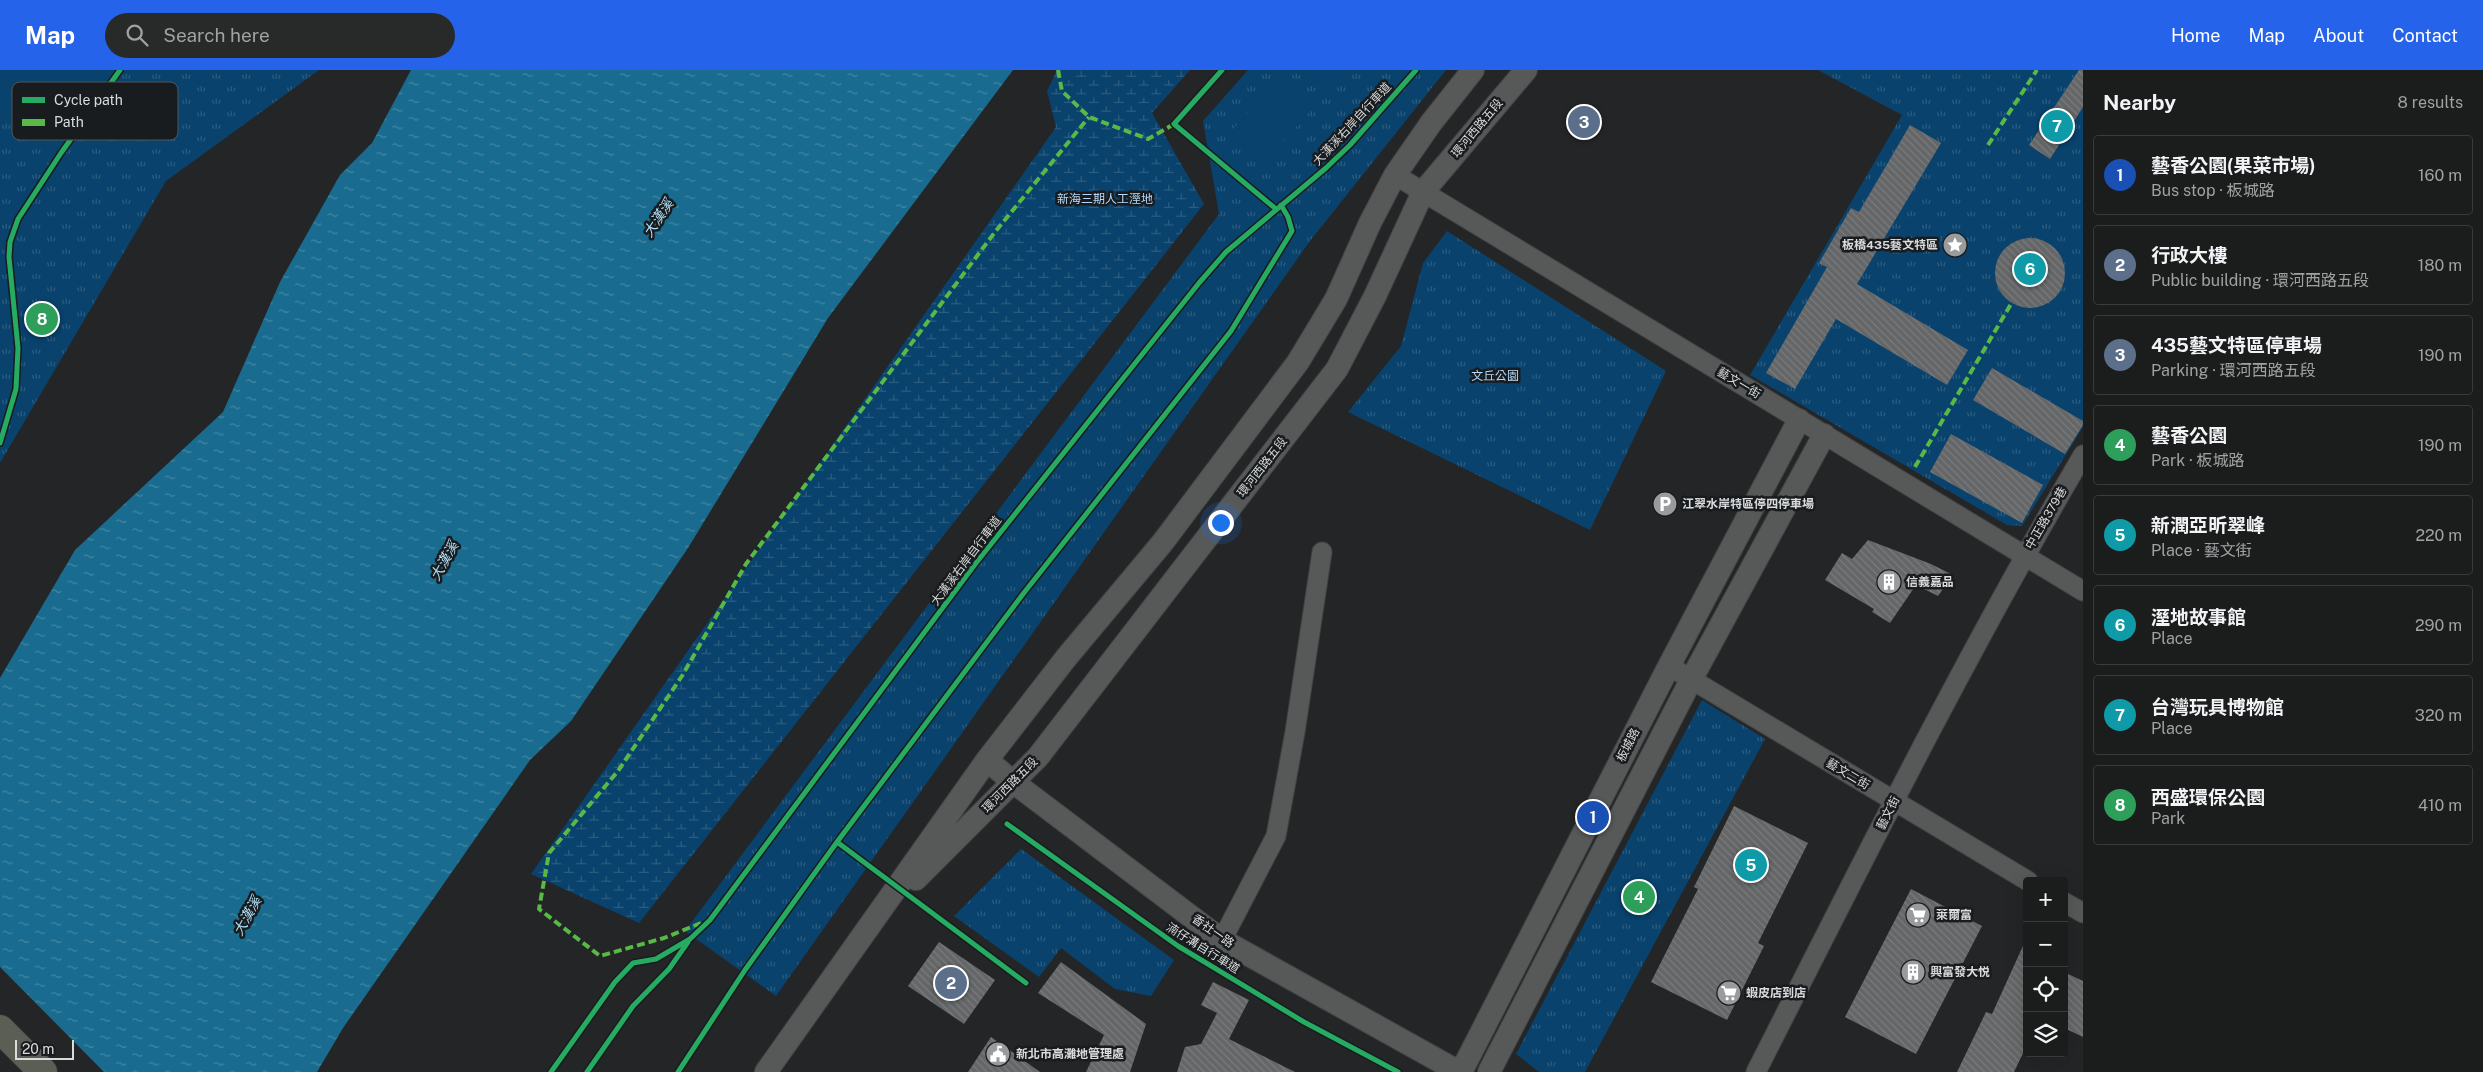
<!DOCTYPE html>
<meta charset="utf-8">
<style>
body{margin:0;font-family:"Public Sans","Noto Sans TC",sans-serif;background:#282929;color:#f1f3f6}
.controls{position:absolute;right:15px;bottom:15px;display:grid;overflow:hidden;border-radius:5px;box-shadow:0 5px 20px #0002}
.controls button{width:45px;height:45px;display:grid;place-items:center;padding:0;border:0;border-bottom:1px solid #393a3b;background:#1b1c1c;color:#f1f3f6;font:25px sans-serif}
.scale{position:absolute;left:15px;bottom:12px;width:59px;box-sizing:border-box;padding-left:5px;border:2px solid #dadbdd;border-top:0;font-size:14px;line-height:18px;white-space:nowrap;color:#dadbdd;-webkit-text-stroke:4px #191c1e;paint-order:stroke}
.you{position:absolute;left:1220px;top:452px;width:18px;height:18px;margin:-12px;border:4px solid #fff;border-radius:50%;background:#1a73e8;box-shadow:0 0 0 8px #1a73e833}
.badge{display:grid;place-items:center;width:32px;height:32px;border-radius:50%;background:#2563eb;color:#fff;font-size:16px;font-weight:700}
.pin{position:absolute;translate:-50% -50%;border:2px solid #fff;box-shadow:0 1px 5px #0006}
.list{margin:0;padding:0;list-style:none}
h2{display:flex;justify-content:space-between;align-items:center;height:65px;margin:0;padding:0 20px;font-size:21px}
h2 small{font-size:16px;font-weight:400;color:#a0a1a3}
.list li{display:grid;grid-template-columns:32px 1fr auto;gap:15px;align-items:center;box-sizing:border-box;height:80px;margin:0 10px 10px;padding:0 10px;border:1px solid #393a3b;border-radius:5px}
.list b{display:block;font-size:19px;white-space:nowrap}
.list p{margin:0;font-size:16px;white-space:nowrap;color:#a0a1a3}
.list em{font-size:16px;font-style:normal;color:#a0a1a3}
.icon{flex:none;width:28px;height:28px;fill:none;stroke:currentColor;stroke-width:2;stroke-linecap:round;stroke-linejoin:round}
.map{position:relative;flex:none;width:2083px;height:1002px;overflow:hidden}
header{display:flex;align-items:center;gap:30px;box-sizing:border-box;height:70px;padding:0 25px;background:#2563eb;color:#fff}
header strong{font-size:24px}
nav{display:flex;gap:28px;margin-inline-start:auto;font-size:18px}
.search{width:350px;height:45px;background:#282929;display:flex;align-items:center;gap:12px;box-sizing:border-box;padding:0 18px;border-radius:28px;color:#a0a1a3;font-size:19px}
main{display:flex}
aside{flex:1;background:#1b1c1c}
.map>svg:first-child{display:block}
.grass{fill:url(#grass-tufts)}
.wetland{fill:url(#wetland-marsh)}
.pitch{fill:#09426c}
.water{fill:url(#water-ripples)}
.pier{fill:#242526}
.building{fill:url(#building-back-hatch)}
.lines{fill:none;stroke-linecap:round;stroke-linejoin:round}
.minor-casing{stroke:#424344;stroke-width:21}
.tertiary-casing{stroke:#424344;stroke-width:24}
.trunk-casing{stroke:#424344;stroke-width:29}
.minor{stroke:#575858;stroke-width:19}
.tertiary{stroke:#575858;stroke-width:22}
.trunk{stroke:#5a5e54;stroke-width:28}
.quiet{stroke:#58b947;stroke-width:4;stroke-dasharray:8 4;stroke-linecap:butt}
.cycleway-casing{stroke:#191c1e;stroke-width:8}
.cycleway{stroke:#26ab63;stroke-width:5}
.labels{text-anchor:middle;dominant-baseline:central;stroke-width:5;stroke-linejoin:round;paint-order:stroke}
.street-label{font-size:12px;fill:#dadbdd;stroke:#191c1e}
.park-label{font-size:12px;fill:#b5d8fb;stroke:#191c1e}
.poi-label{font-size:12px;font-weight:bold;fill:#dadbdd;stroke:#191c1e;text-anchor:start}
.water-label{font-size:14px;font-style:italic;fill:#afdff9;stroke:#191c1e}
.key{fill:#191c1e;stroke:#535557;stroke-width:1}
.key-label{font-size:14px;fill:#dadbdd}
</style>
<header>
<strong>Map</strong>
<div class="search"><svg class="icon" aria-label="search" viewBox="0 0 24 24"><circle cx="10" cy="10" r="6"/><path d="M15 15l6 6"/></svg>Search here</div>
<nav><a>Home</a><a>Map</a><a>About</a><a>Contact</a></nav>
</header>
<main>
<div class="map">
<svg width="2083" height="1002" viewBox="0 0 2083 1002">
<defs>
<pattern id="grass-tufts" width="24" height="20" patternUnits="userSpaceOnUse" patternTransform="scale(1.25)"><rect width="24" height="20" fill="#09426c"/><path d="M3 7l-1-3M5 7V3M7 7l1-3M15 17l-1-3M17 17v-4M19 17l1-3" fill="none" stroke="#2c5d81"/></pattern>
<pattern id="wetland-marsh" width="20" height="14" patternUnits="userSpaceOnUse" patternTransform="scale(1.25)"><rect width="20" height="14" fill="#09426c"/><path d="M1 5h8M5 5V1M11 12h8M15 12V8" fill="none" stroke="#2c5d81"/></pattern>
<pattern id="water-ripples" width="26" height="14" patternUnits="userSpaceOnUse" patternTransform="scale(1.25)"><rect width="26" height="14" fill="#196c8f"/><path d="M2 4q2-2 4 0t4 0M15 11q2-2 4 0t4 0" fill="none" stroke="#4587a3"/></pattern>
<pattern id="building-back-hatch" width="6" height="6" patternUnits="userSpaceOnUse" patternTransform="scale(1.25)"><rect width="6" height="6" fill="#656667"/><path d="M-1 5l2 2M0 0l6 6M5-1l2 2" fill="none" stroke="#7a7b7c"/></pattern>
</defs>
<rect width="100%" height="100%" fill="#242526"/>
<path class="grass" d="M0,0H319L166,111L0,393Z
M1248,0H1446L1310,171L776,926L685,861L1219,144L1203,51Z
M1818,0H2083V357L2022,456L2007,455L1750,305L1902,45Z
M1447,161L1666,301L1590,460L1348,342L1401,276L1423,193Z
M1702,630L1765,669L1585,1002H1539L1516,984Z
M1021,779L1174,890L1151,926L1115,919L1061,878L1039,907L954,846Z"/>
<path class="wetland" d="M1057,0H1190L1152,43L1204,134L639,853L531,804L1056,57L1047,21Z"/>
<path class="pitch" d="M0,0H106L49,79L0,44Z
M1306,0H1345L1328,19Z
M1284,2L1318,32L1263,94L1229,64Z"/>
<path class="water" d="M411,0H1013L828,248L688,478L571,651L530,690L343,958L317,1002H0V608L75,480L223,342L280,212L340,105L372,73Z"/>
<path class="pier" d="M0,897L104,1002H0Z"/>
<path class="building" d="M2079,0H2083V37L2050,89L2029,75Z
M1910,55L1941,73L1857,214L1968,280L1947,315L1836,249L1795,319L1766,303L1827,197L1819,193L1851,138L1859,142Z
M1995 203a35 35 0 1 1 70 0a35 35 0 1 1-70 0Z
M1992,298L2083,351V355L2065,384L1973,330Z
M1951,364L2043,415L2022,453L1930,402Z
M1868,470L1931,494L1953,505L1938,526L1916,515L1890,553L1872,542L1874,539L1825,510L1842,483L1852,489Z
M1734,736L1808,773L1758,873L1764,876L1727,950L1651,912L1698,819L1694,817Z
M1911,819L1982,856L1916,984L1845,947Z
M2027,867V975L2014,1002H1957L1986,942L1992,944Z
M939,872L995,910L964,954L908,916Z
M1061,892L1146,954L1130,1002H1086L1104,965L1038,923Z
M2064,902L2083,911V967L2064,958Z
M1213,912L1249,930L1229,969L1295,1002H1177L1185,977L1201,974L1217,943L1201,935Z
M991,967L1040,1002H968Z"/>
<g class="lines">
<defs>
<path id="minor" d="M1395,105L2083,521
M1669,596L2028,811
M2064,832L2083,843
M1222,870L1276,766L1295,662L1322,482
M1756,1002C1861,795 1965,586 2083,385"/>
<path id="tertiary" d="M987,690L1013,712L1222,870L1459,1002
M916,809L1038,687L1337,299L1375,226L1423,122L1526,0
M766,1002L987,690L1066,588L1163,472L1298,292L1336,229L1370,153L1395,105L1431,53L1473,0
M1461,1002L1669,596L1799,350
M1489,1002L1692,608L1824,365"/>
<path id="trunk" d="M0,959L43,1002"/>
</defs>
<use href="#minor" class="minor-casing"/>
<use href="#tertiary" class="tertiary-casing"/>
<use href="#trunk" class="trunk-casing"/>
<use href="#minor" class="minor"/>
<use href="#tertiary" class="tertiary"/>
<use href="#trunk" class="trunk"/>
<path class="quiet" d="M1058,0L1062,21L1089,47L1148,69L1174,54
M1988,75L2037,0
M1915,397L2011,234
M701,853L664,868L600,886L539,839L549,783L618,701L682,606L746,494L995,162L1089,47"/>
<defs>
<path id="cycleway" d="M1222,0L1174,54L1276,139
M0,373L16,319L18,278L9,187L10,172L18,149L61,83L120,0
M1007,754L1178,876L1304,952L1398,1002
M837,772L1026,913
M551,1002L615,912L633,893L656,889L690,869L710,850L976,493L1199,213L1226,182L1326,98L1350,75L1416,0
M587,1002L633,936L669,899L688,872
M678,1002L745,900L837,772L1023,524L1231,261L1292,161L1288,147L1281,135"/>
</defs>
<use href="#cycleway" class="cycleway-casing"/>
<use href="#cycleway" class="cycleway"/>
</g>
<defs>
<symbol id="sight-disc" viewBox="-11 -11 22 22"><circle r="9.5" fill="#9a9b9d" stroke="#191c1e"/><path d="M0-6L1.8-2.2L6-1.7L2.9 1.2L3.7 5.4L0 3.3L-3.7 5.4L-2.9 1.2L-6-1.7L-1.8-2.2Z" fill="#fff"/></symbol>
<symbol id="parking-disc" viewBox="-11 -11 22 22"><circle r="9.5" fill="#9a9b9d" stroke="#191c1e"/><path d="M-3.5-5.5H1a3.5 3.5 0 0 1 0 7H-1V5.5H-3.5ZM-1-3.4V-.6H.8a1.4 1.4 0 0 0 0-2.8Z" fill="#fff"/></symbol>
<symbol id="building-disc" viewBox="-11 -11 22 22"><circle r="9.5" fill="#9a9b9d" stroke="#191c1e"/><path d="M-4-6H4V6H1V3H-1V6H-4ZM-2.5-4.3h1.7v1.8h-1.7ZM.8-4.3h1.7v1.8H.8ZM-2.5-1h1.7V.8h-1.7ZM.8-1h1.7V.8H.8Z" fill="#fff"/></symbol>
<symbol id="supermarket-disc" viewBox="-11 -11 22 22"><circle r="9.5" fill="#9a9b9d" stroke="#191c1e"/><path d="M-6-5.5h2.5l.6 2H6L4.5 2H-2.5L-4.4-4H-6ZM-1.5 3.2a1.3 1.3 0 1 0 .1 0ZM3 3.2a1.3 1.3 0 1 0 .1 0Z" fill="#fff"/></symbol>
<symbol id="civic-disc" viewBox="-11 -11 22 22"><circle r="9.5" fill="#9a9b9d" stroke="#191c1e"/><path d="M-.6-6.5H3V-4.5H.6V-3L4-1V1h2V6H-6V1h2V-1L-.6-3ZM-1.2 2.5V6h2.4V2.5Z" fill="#fff"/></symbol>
</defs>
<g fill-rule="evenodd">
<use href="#sight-disc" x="1941" y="161" width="28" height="28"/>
<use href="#parking-disc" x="1651" y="420" width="28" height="28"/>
<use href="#building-disc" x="1875" y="498" width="28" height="28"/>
<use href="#supermarket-disc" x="1904" y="831" width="28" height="28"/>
<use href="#building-disc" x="1899" y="888" width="28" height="28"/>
<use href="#supermarket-disc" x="1715" y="909" width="28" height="28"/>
<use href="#civic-disc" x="984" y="970" width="28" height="28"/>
</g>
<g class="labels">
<g class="street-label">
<text transform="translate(1352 54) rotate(-47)">大漢溪右岸自行車道</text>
<text transform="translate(1477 58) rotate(-50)">環河西路五段</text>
<text transform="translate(1739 313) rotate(31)">藝文一街</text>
<text transform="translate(1262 397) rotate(-52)">環河西路五段</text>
<text transform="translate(2046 448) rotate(-60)">中正路379巷</text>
<text transform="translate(966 491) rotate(-53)">大漢溪右岸自行車道</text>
<text transform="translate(1628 675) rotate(-63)">板城路</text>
<text transform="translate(1848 704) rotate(31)">藝文二街</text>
<text transform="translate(1010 715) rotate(-45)">環河西路五段</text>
<text transform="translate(1888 743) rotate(-63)">藝文街</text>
<text transform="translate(1213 861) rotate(35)">香社一路</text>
<text transform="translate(1203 878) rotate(32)">湳仔溝自行車道</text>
</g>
<g class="park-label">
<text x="1105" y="129">新海三期人工溼地</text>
<text x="1495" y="306">文丘公園</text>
</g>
<g class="poi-label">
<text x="1938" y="175" text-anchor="end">板橋435藝文特區</text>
<text x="1682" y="434">江翠水岸特區停四停車場</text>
<text x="1906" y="512">信義嘉品</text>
<text x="1936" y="845">萊爾富</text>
<text x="1930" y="902">興富發大悦</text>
<text x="1746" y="923">蝦皮店到店</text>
<text x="1016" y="984">新北市高灘地管理處</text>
</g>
<g class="water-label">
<text transform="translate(658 148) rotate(-56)">大漢溪</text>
<text transform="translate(444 491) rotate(-61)">大漢溪</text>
<text transform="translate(247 846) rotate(-61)">大漢溪</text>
</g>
</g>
<rect x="12" y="12" width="166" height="58" rx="8" class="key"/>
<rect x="22" y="27" width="23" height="6" fill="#26ab63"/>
<rect x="22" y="49" width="23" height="7" fill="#58b947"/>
<g class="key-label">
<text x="54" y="35">Cycle path</text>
<text x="54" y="57">Path</text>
</g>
</svg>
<div class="controls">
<button>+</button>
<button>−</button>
<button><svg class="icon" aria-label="locate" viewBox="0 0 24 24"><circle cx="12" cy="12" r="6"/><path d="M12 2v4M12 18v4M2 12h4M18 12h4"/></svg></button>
<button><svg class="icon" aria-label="layers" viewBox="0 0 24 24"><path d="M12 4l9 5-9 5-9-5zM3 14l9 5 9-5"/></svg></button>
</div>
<div class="scale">20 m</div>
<div class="you"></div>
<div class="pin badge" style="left:1593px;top:747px;background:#1a4fb4">1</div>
<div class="pin badge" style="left:951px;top:913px;background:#5c6f8a">2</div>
<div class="pin badge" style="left:1584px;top:52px;background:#5c6f8a">3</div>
<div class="pin badge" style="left:1639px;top:827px;background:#2e9e5b">4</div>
<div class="pin badge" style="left:1751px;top:795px;background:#0f9aa8">5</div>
<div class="pin badge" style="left:2030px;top:199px;background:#0f9aa8">6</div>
<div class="pin badge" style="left:2057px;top:56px;background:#0f9aa8">7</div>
<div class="pin badge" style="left:42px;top:249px;background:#2e9e5b">8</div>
</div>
<aside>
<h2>Nearby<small>8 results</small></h2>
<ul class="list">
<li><span class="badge" style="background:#1a4fb4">1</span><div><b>藝香公園(果菜市場)</b><p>Bus stop · 板城路</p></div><em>160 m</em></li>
<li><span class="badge" style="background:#5c6f8a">2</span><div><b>行政大樓</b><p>Public building · 環河西路五段</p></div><em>180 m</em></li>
<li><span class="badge" style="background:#5c6f8a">3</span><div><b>435藝文特區停車場</b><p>Parking · 環河西路五段</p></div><em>190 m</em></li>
<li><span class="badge" style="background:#2e9e5b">4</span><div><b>藝香公園</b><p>Park · 板城路</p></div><em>190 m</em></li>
<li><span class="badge" style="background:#0f9aa8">5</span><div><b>新潤亞昕翠峰</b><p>Place · 藝文街</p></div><em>220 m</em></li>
<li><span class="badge" style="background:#0f9aa8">6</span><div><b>溼地故事館</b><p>Place</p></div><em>290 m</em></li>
<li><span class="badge" style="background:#0f9aa8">7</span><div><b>台灣玩具博物館</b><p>Place</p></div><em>320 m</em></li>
<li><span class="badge" style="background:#2e9e5b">8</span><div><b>西盛環保公園</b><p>Park</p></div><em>410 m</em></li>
</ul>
</aside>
</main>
